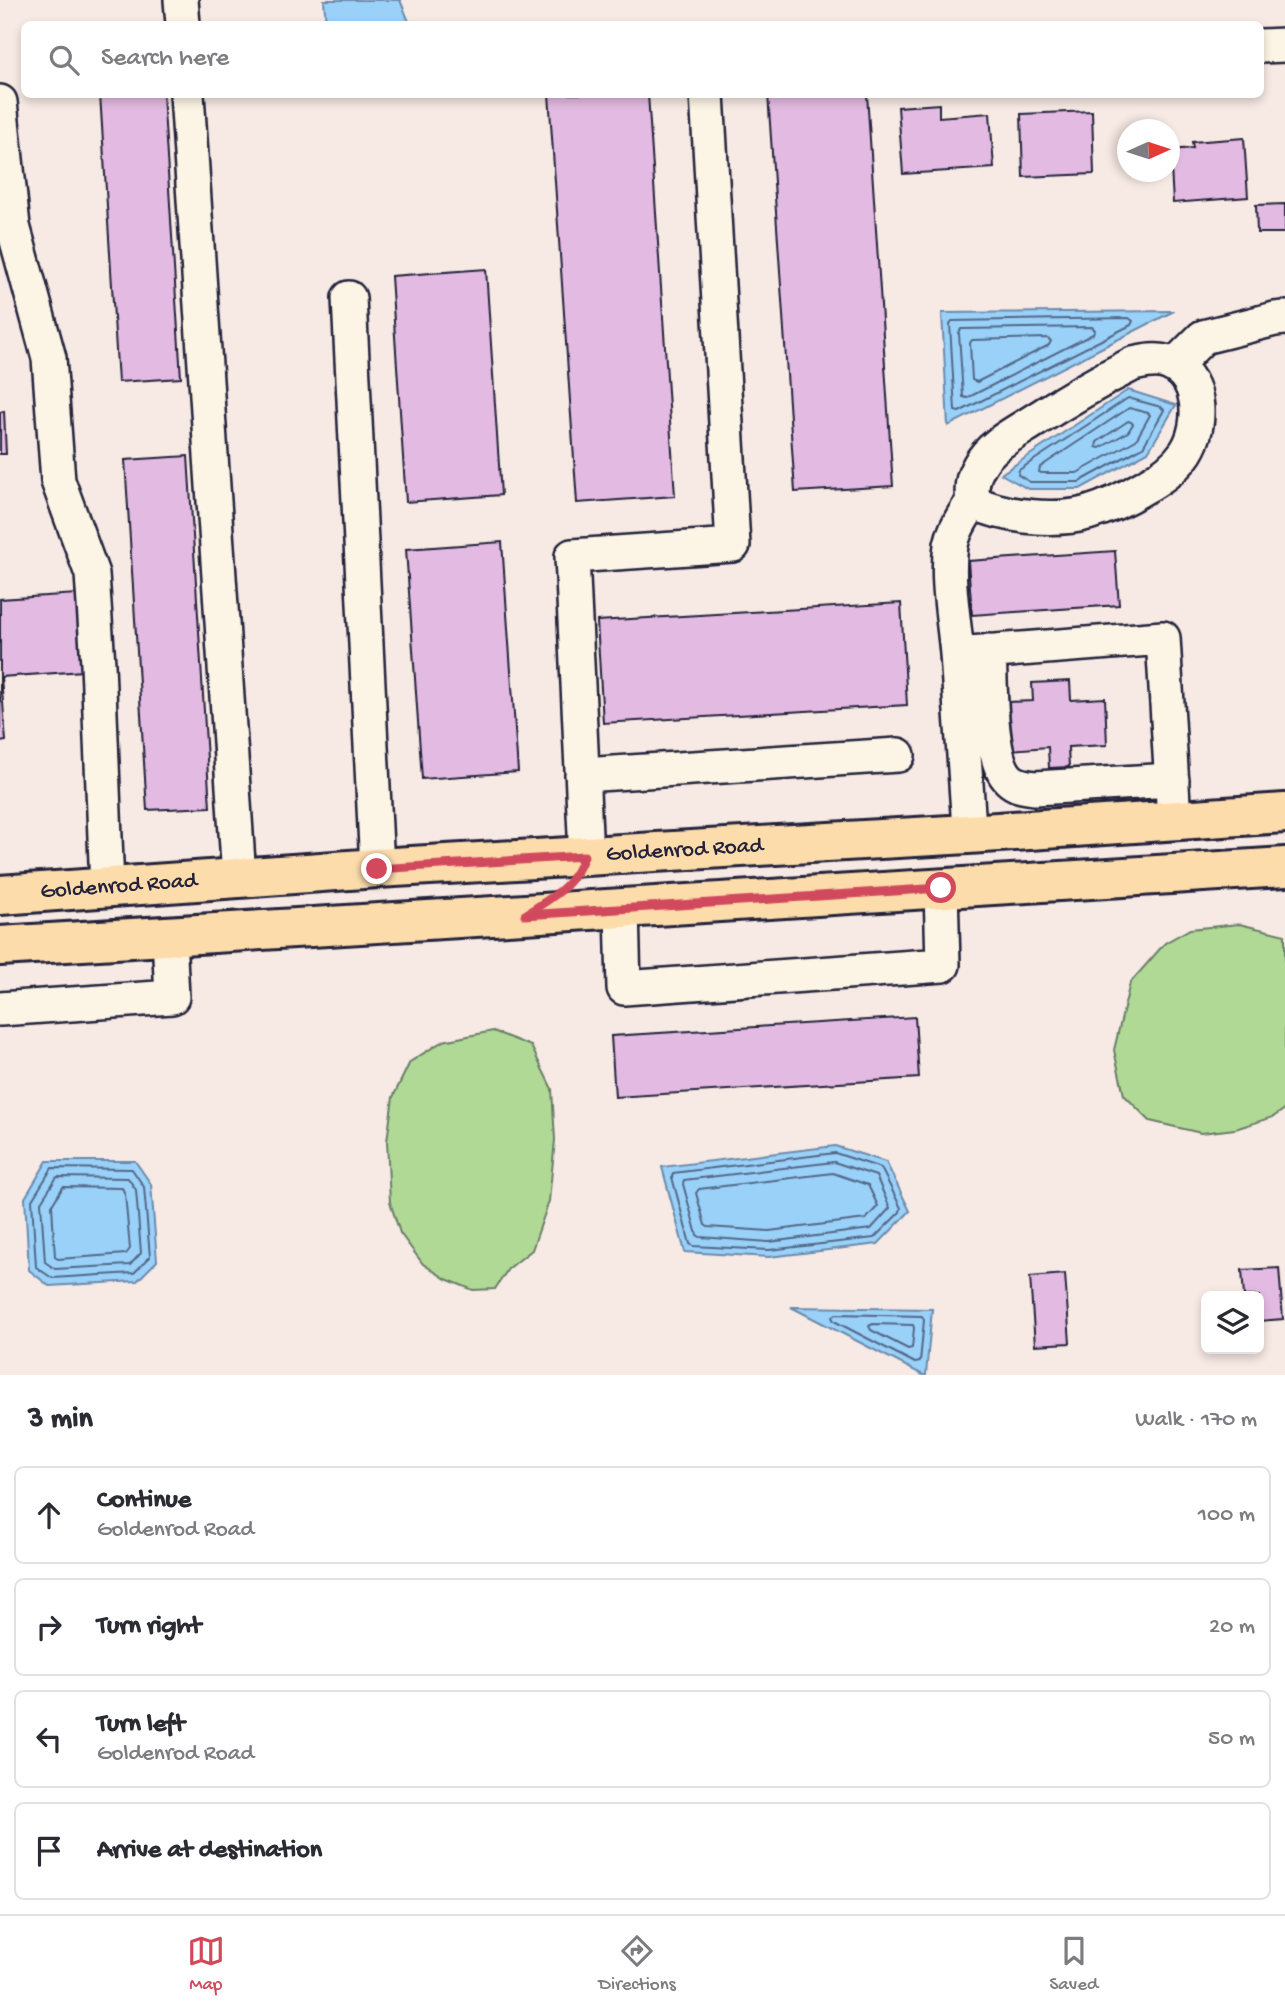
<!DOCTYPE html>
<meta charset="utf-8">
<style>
body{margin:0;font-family:"Gochi Hand",sans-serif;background:#f7f7f7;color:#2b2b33}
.controls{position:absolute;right:21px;bottom:21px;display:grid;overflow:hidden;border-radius:10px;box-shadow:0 4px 10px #0003}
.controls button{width:63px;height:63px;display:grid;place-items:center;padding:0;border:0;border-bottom:2px solid #e1e1e2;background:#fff;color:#2b2b33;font:35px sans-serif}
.compass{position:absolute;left:1117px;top:119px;width:63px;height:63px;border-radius:50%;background:#fff;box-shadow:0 4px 10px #0003;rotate:87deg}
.stop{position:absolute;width:21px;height:21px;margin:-16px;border:5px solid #d1495b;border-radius:50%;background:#fff}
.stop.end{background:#d1495b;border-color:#fff;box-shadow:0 2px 7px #0008}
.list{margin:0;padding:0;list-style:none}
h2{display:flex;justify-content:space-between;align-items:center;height:91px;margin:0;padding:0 28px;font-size:30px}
h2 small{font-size:23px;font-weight:400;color:#7c7c81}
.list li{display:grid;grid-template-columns:46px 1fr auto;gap:21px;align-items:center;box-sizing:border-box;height:98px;margin:0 14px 14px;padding:0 14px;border:2px solid #e1e1e2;border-radius:10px}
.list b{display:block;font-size:26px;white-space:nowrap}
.list p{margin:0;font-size:23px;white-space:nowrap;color:#7c7c81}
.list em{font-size:23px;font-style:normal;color:#7c7c81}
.icon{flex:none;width:38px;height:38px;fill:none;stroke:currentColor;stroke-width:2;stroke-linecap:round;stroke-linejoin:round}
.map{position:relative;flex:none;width:1285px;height:1375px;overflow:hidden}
.search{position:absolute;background:#fff;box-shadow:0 4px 10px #0003;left:21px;right:21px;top:21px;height:77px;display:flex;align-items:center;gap:18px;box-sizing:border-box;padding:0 24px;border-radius:10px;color:#7c7c81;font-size:26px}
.sheet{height:539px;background:#fff}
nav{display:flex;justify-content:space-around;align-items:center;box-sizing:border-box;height:98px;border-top:2px solid #e1e1e2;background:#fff;font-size:19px;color:#7c7c81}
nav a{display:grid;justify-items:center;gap:4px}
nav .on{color:#d1495b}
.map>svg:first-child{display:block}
.green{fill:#b0d995;stroke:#697e68;stroke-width:2}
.water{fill:#9ad1f9;stroke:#6a8bad;stroke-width:2}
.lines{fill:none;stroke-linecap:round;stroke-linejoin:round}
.shore{stroke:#526887;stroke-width:2}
.building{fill:#e3bae2;stroke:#22223b;stroke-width:2}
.minor-casing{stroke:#22223b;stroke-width:38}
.major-casing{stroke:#22223b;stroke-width:44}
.minor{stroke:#fcf5e5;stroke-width:33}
.major{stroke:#fddcac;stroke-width:38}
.route{stroke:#d1495b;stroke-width:9}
.labels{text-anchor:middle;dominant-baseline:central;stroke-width:7;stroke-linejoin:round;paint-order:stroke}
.street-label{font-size:23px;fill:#22223b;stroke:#fcf5e5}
</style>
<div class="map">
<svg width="1285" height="1375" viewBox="0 0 1285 1375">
<rect width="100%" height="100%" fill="#f7e9e4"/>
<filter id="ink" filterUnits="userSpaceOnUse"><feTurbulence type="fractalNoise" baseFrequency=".0143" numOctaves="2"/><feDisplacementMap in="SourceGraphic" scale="14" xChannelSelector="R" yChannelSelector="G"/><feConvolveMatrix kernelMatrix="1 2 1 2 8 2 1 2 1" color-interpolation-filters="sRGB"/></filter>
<g filter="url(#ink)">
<path class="green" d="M1239,924L1285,935V1109L1273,1117L1235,1129L1201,1133L1150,1121L1124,1095L1114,1050L1130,983L1165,943L1190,929Z
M493,1031L531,1046L552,1089L555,1140L549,1201L532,1250L508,1269L495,1289L473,1290L446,1279L423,1264L400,1233L390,1202L387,1141L393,1097L410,1062L443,1041Z"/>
<path class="water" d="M324,0H400L410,24H326Z
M1174,311L948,426L942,313Z
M1128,390L1176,405L1148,452L1080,489H1028L1001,474Z
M835,1146L886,1162L910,1211L878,1244L769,1257L685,1252L662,1167Z
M47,1161H135L151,1184L157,1261L137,1281L49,1286L29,1270L25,1198Z
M791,1307L932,1309L926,1375H923Z"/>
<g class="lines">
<path class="shore" d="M1129,318L1133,321L1131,325L959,412L955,411L950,324L952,321Z
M1092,327L1095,330L1093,334L967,398L963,397L959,333L961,329Z
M1047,338L1051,341L1049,345L977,382L972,380L970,343L972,340Z
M1128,398L1161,407L1164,410L1143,447L1079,482H1030L1018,475L1019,470Z
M1129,408L1148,413L1150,415L1136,440L1077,473H1042L1039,472L1040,467Z
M1128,421L1131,422L1133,424L1128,432L1100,448L1096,447L1097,442Z
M835,1153L881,1168L901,1208L900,1212L874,1238L769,1250L693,1246L690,1244L672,1177L673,1173Z
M834,1162L876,1176L890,1208L871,1229L769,1242L700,1237L697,1235L683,1184L684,1180Z
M52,1168L132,1169L144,1187L150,1257L134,1273L52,1278L36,1267L32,1200Z
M833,1173L868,1185L878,1206L866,1219L769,1231L708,1227L705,1225L696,1193L699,1189Z
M57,1177L128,1178L136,1190L141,1253L130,1265L55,1269L45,1262L41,1202Z
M63,1187L122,1188L125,1194L130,1249L126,1254L58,1259L55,1257L52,1205Z
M836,1314L922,1316L924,1320L920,1362L915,1363L834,1321L832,1317Z
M873,1324L913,1325L914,1328L912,1348L908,1349L871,1330L869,1326Z"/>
</g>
<path class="building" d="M100,94H163L181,378L118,382Z
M549,94H648L675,496L577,503Z
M768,94H867L893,486L795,492Z
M939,104V117L990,113L994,168L903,174L898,107Z
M1092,111L1094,174L1023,177L1021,114Z
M1244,138L1248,197L1173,203L1170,150L1193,148L1192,142Z
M1285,204V233H1257L1256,205Z
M486,269L501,495L406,502L391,276Z
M4,411L6,454H0V412Z
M188,456L210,807L147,810L125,460Z
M502,542L518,772L422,779L406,549Z
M1115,551L1119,605L972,615L968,561Z
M77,594L83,671L1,677L6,741L0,742V599Z
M901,603L907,705L603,723L597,621Z
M1070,681L1071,700L1105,698L1107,745L1068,747L1069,767L1049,768L1048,747L1010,750L1007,702L1033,701L1032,683Z
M915,1017L919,1078L615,1097L611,1036Z
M1279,1268L1283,1319L1259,1321V1296H1244L1242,1270Z
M1065,1274L1070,1343L1035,1345L1030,1277Z"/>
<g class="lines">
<defs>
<path id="minor" d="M181,0L183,24
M1260,46L1285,45
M187,94L239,878
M0,102L13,226L49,358L58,481L92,574L98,664L107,887
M349,298L377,868
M1174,366L1203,337L1275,319L1285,318
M989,651C991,681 988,759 1009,779C1016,786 1025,787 1035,788L1172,780
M957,654C954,619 946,580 951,545C954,530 964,514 973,502C971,488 972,478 979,466C989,447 1011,435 1029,424C1063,402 1097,382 1133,364C1143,362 1155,359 1165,362C1202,373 1204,424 1186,452C1176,467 1162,477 1146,486C1128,497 1109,507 1088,513C1055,522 1004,517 973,502
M582,775L898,755
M968,834V813L957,654L1163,638L1174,819
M584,856L585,834L572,556L733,545L707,94
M622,909L624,988L943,965L941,888
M0,1009L172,997L169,936"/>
<g id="major">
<path id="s1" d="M0,895L377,868L968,834L1285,813"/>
<path d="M0,946C428,921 857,893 1285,867"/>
</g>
</defs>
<use href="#minor" class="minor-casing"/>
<use href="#major" class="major-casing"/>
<use href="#minor" class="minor"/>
<use href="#major" class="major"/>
</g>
</g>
<g class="lines" filter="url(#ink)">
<path class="route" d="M377,869L584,856C572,889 553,896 525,915L941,888"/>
</g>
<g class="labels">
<g class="street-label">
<text stroke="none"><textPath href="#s1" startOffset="686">Goldenrod Road</textPath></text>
<text stroke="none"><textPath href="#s1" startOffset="119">Goldenrod Road</textPath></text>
</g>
</g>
</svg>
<div class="controls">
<button><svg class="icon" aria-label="layers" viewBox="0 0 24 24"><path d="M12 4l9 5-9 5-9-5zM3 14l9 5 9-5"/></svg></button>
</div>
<svg class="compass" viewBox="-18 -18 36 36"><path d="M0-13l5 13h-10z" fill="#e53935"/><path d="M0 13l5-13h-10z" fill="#7c7c81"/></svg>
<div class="stop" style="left:941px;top:888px"></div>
<div class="stop end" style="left:377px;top:869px"></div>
<div class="search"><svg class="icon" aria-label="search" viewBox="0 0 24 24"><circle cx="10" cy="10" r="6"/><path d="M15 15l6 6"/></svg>Search here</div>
</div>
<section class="sheet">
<h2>3 min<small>Walk · 170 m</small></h2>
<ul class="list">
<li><svg class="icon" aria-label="ahead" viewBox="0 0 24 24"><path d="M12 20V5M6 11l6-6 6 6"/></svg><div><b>Continue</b><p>Goldenrod Road</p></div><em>100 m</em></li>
<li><svg class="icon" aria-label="right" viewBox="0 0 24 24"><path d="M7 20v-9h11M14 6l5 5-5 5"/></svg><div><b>Turn right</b></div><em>20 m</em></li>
<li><svg class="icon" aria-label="left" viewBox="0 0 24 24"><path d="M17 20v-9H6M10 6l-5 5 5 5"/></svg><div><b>Turn left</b><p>Goldenrod Road</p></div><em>50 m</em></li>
<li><svg class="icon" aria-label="arrive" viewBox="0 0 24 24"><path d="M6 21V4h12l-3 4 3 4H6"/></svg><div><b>Arrive at destination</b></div></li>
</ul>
</section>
<nav>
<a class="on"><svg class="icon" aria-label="map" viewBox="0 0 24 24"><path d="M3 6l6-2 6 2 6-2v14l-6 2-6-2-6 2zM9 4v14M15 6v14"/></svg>Map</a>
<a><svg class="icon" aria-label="directions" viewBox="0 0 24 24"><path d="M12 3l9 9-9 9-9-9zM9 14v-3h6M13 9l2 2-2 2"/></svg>Directions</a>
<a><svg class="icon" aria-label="saved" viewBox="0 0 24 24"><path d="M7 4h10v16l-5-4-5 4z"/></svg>Saved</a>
</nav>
